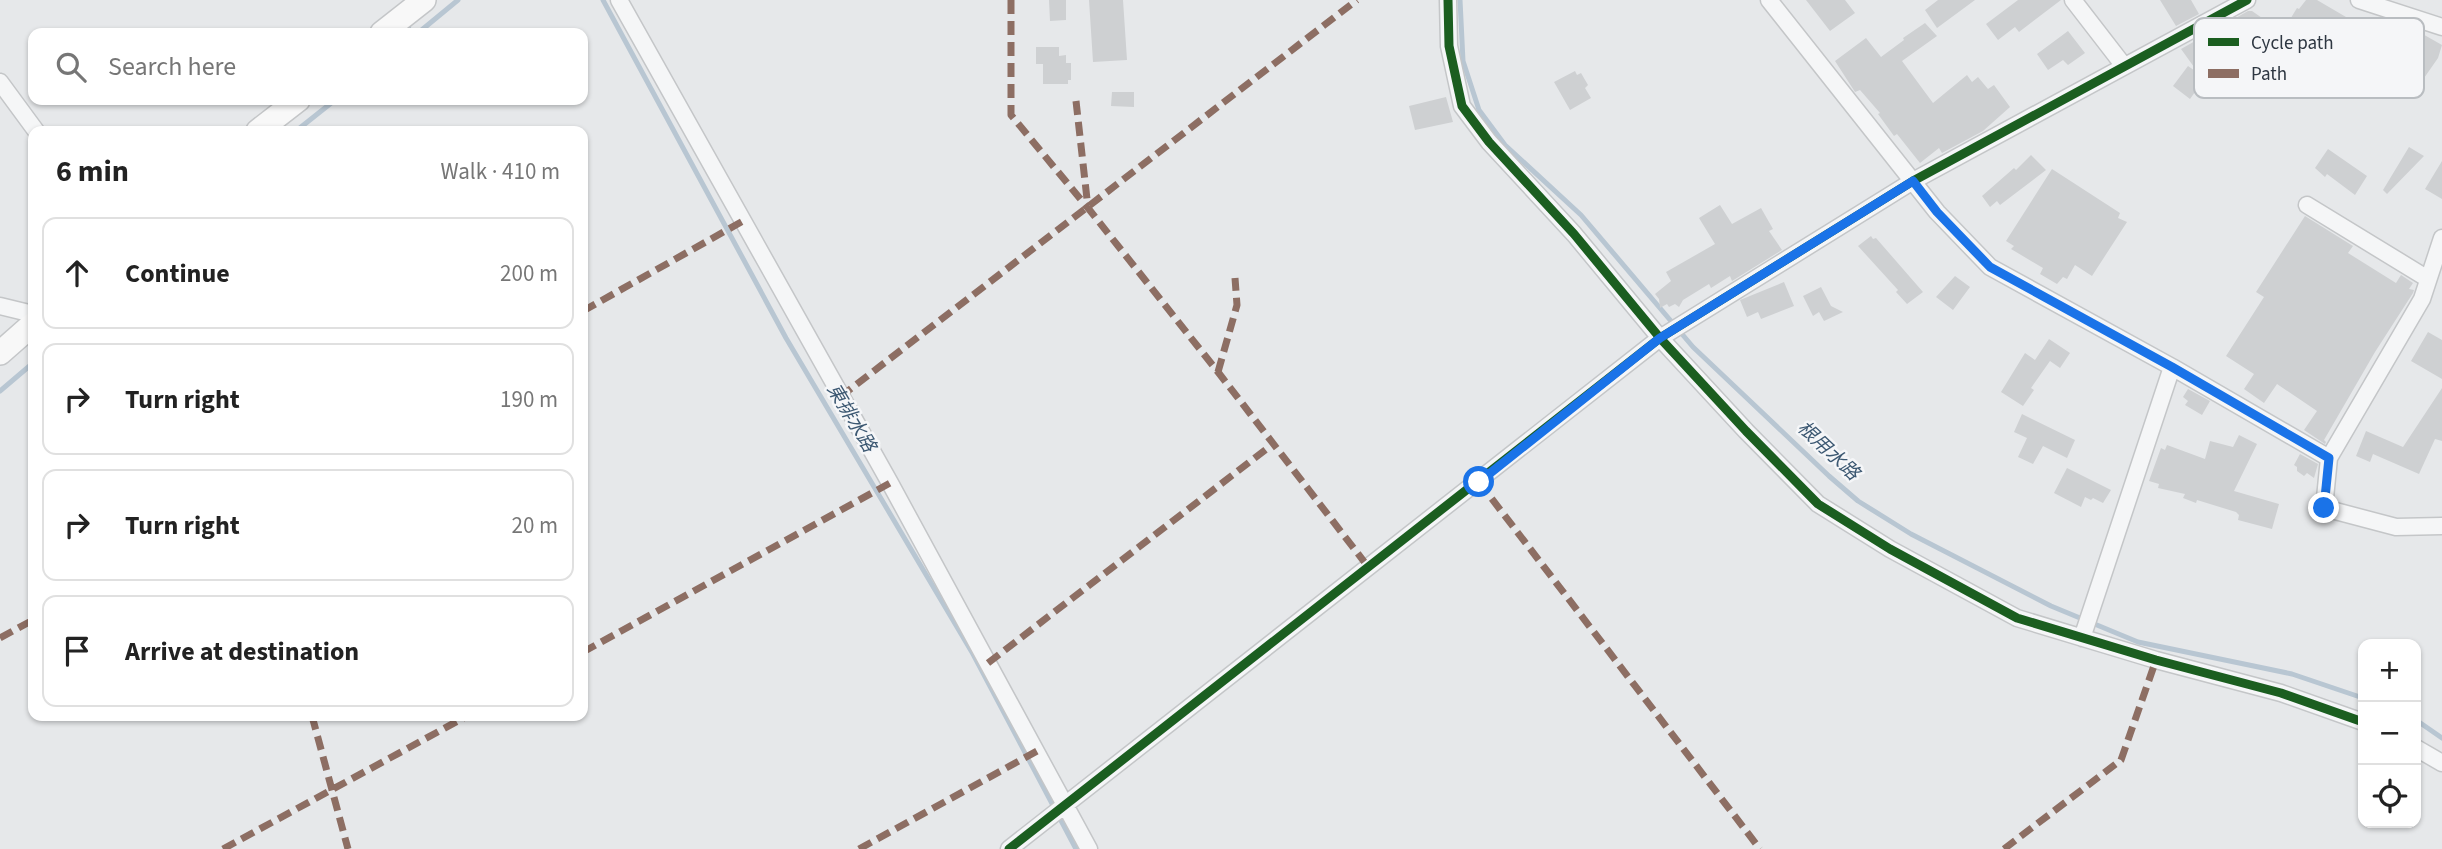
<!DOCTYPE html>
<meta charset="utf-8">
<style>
body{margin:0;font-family:"Source Sans 3","Noto Sans JP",sans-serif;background:#f2f2f2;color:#222}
.controls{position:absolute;right:21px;bottom:21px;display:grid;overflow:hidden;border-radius:14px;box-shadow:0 2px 5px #0004}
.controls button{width:63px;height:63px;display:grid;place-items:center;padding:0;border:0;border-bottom:2px solid #e0e0e0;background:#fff;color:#222;font:35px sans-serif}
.stop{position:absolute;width:21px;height:21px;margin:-16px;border:5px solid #1a73e8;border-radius:50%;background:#fff}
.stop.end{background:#1a73e8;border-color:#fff;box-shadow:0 2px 7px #0008}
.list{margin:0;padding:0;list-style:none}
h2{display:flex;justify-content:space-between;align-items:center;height:91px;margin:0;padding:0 28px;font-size:30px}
h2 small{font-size:23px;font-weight:400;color:#767676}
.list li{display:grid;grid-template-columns:46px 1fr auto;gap:21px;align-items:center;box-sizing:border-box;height:112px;margin:0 14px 14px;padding:0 14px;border:2px solid #e0e0e0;border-radius:14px}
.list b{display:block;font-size:26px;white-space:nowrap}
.list em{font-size:23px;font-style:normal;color:#767676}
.icon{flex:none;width:38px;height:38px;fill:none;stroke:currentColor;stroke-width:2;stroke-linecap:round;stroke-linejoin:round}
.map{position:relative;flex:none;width:2442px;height:849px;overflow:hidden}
.search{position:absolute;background:#fff;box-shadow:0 2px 5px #0004;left:28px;top:28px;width:560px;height:77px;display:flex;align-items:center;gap:18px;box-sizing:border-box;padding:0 24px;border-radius:14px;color:#767676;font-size:26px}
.panel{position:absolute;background:#fff;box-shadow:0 2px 5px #0004;left:28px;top:126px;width:560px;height:595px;border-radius:14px}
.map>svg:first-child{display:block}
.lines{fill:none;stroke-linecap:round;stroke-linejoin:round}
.stream{stroke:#b8c6d2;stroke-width:5}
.building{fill:#ced0d2}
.street-casing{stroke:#c4c6c8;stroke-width:19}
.secondary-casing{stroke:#c4c6c8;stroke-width:26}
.street{stroke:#f5f6f7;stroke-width:16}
.secondary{stroke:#f8f8f8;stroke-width:23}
.quiet{stroke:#8d6e63;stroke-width:7;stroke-dasharray:14 7;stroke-linecap:butt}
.cycleway-casing{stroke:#f5f6f8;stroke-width:13}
.cycleway{stroke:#1b5e20;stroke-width:9}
.route{stroke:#1a73e8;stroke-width:9}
.labels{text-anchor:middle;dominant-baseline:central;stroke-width:5;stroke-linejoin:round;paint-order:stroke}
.water-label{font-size:19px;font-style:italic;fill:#3c5872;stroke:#f5f6f8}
.key{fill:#f5f6f8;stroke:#b9bdc1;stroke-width:2}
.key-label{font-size:19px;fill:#2e3742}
</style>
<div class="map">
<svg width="2442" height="849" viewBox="0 0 2442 849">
<rect width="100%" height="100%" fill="#e6e8ea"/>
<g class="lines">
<path class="stream" d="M603,0L786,338L973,654L1076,849
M1460,0L1463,61L1479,110L1505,145L1581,215L1693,347L1829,476L1858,501L1911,534L2051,606L2138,642L2292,674L2363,698
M408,21L409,33
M418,33L458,0
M296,131L335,100
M0,391L33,363
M2416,720L2442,738"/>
</g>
<path class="building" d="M1049,0H1066V20L1050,21Z
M1089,0H1123L1127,60L1093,62Z
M1806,0H1845L1855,13L1830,31Z
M1938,0H1975L1937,28L1925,10Z
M2018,0H2061L2019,32L2015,27L1998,40L1986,24Z
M2160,0H2191L2199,14L2176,26Z
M2306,0H2317L2346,17L2342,24L2359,34L2344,59L2319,44L2316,47L2300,36L2288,55L2275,46L2264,58L2250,46L2238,67L2214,52L2194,67L2181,49L2248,11H2252L2278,29L2282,24L2286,26L2297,8L2299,9Z
M2380,18L2409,36L2412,28L2442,45L2438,58L2415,91L2389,74L2380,86L2365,77L2380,53L2365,43Z
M1925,23L1937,36L1902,61L1933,103L1967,75L1972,82L1978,77L1988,89L1994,85L2010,107L1983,131L1942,153L1939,148L1920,163L1897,134L1894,136L1878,114L1880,113L1860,90L1855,92L1835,61L1866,38L1881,57L1904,40L1903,38Z
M2068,31L2085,53L2068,65L2063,60L2048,70L2037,54Z
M1036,47H1059V56L1066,55V63H1071V80H1068V84H1043V64H1036Z
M2188,66L2205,78L2190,99L2173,86Z
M1575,71L1577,75L1581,73L1588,85L1585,88L1591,98L1570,110L1554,82Z
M1112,92H1134V107L1111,106Z
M1446,97L1453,122L1415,130L1409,106Z
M2409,147L2424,156L2387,194L2383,190Z
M2328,149L2367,176L2355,195L2327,174L2325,177L2315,168Z
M2031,155L2046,170L2000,205L1997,201L1990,207L1982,196L2014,168L2016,170Z
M2442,161V199L2425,189Z
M2052,169L2120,213L2118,218L2127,222L2092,276L2075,265L2067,279L2063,277L2057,284L2040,274L2043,268L2011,249L2014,246L2006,241Z
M1720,205L1732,224L1761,208L1773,229L1769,231L1782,250L1732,281L1730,276L1711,288L1709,284L1683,300L1679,307L1675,304L1669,307L1667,304L1660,308L1659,299L1655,294L1671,281L1666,272L1715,244L1699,218Z
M2305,216L2353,246L2348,253L2396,283L2401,275L2413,283L2409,289L2414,290L2413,293L2375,352L2324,440L2326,442L2325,444L2304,430L2317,411L2277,384L2264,403L2244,389L2254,374L2226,356L2264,297L2256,292Z
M1871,236L1873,239L1876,238L1923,292L1907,304L1896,292L1898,290L1858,246Z
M1955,276L1970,287L1953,310L1936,297Z
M1784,282L1794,306L1761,319L1758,312L1747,317L1740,300Z
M1821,287L1831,306L1843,312L1824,321L1819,312L1813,316L1803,296Z
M2428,332L2442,340V379L2411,361Z
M2049,339L2070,353L2060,368L2050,361L2031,388L2034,390L2023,406L2001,392L2025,353L2035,360Z
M2442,388V441L2435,439L2419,474L2373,454L2370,462L2356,456L2366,431L2403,447Z
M2188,389L2210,401L2202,415L2185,405L2188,401L2183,397Z
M2022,414L2075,440L2067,458L2043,446L2033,464L2018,457L2027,438L2014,432Z
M2239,435L2257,444L2234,491L2279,504L2272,529L2238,520L2239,515L2236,512L2197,500L2196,503L2183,498L2185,494L2158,488L2159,484L2149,481L2161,448L2165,450L2167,445L2205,459L2210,441L2233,447Z
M2300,454L2318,464L2314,478L2307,473L2304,476L2297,471V467L2294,465Z
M2067,468L2111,490L2103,503L2093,498L2091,500L2085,497L2081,507L2054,493Z"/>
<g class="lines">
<defs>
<path id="street" d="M619,0L890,483L1089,849
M1448,0L1449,46L1462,106L1489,142L1574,234L1660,338L1746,431L1818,504L1890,549L2017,618L2156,660L2281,693L2363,722
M1769,0L1937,212L1990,267L2172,367L2329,458
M2073,0L2124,66
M2359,0L2442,27
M0,82L36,131
M2307,205L2428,279
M2442,238L2422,299L2329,458L2324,508L2396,527L2442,526
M0,306L33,314
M2082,638L2172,367
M2416,748L2442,763
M1009,849L1660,338L1913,181L2247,0"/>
<path id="secondary" d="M382,33L424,0
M258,131L298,100
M0,353L33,324"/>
</defs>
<use href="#street" class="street-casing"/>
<use href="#secondary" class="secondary-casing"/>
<use href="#street" class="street"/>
<use href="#secondary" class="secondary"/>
<path class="quiet" d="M1011,0V115L1087,207
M1076,101L1088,208L1218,372L1369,568
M583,311L743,221
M1218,372L1237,305L1235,278
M840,397L1357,0
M1479,482L1760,849
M0,638L33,620
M583,652L890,483
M988,663L1273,444
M312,716L348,849
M223,849L467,716
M859,849L1037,751
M2004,849L2121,760L2156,660"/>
<defs>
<path id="cycleway" d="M1448,0L1449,46L1462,106L1489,142L1574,234L1660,338L1746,431L1818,504L1890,549L2017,618L2156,660L2281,693L2363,722
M1009,849L1660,338L1913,181L2247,0"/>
</defs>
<use href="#cycleway" class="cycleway-casing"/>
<use href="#cycleway" class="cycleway"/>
</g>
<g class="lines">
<path class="route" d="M1479,482L1660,338L1913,181L1937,212L1990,267L2172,367L2329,458L2324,508"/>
</g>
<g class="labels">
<g class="water-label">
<text transform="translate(851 418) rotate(59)">東排水路</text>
<text transform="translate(1828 451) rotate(43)">根用水路</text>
</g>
</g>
<rect x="2194" y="18" width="230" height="80" rx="10" class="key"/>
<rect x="2208" y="38" width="31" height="8" fill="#1b5e20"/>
<rect x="2208" y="69" width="31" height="9" fill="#8d6e63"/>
<g class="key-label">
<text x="2251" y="49">Cycle path</text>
<text x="2251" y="80">Path</text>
</g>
</svg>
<div class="controls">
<button>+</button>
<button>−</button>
<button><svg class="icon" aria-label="locate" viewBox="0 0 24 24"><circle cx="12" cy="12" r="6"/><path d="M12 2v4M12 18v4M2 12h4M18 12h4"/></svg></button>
</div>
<div class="stop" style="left:1479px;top:482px"></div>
<div class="stop end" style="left:2324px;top:508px"></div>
<div class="search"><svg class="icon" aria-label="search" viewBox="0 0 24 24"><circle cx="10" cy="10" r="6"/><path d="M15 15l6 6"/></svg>Search here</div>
<section class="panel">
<h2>6 min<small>Walk · 410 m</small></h2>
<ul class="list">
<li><svg class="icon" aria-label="ahead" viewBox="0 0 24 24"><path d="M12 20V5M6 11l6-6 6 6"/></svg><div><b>Continue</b></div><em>200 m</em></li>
<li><svg class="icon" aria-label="right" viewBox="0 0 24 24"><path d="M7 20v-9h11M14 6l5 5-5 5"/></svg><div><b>Turn right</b></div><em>190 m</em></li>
<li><svg class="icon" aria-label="right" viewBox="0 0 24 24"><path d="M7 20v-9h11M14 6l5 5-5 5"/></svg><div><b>Turn right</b></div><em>20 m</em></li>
<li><svg class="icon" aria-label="arrive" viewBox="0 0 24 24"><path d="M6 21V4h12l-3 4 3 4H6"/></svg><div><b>Arrive at destination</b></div></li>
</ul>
</section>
</div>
